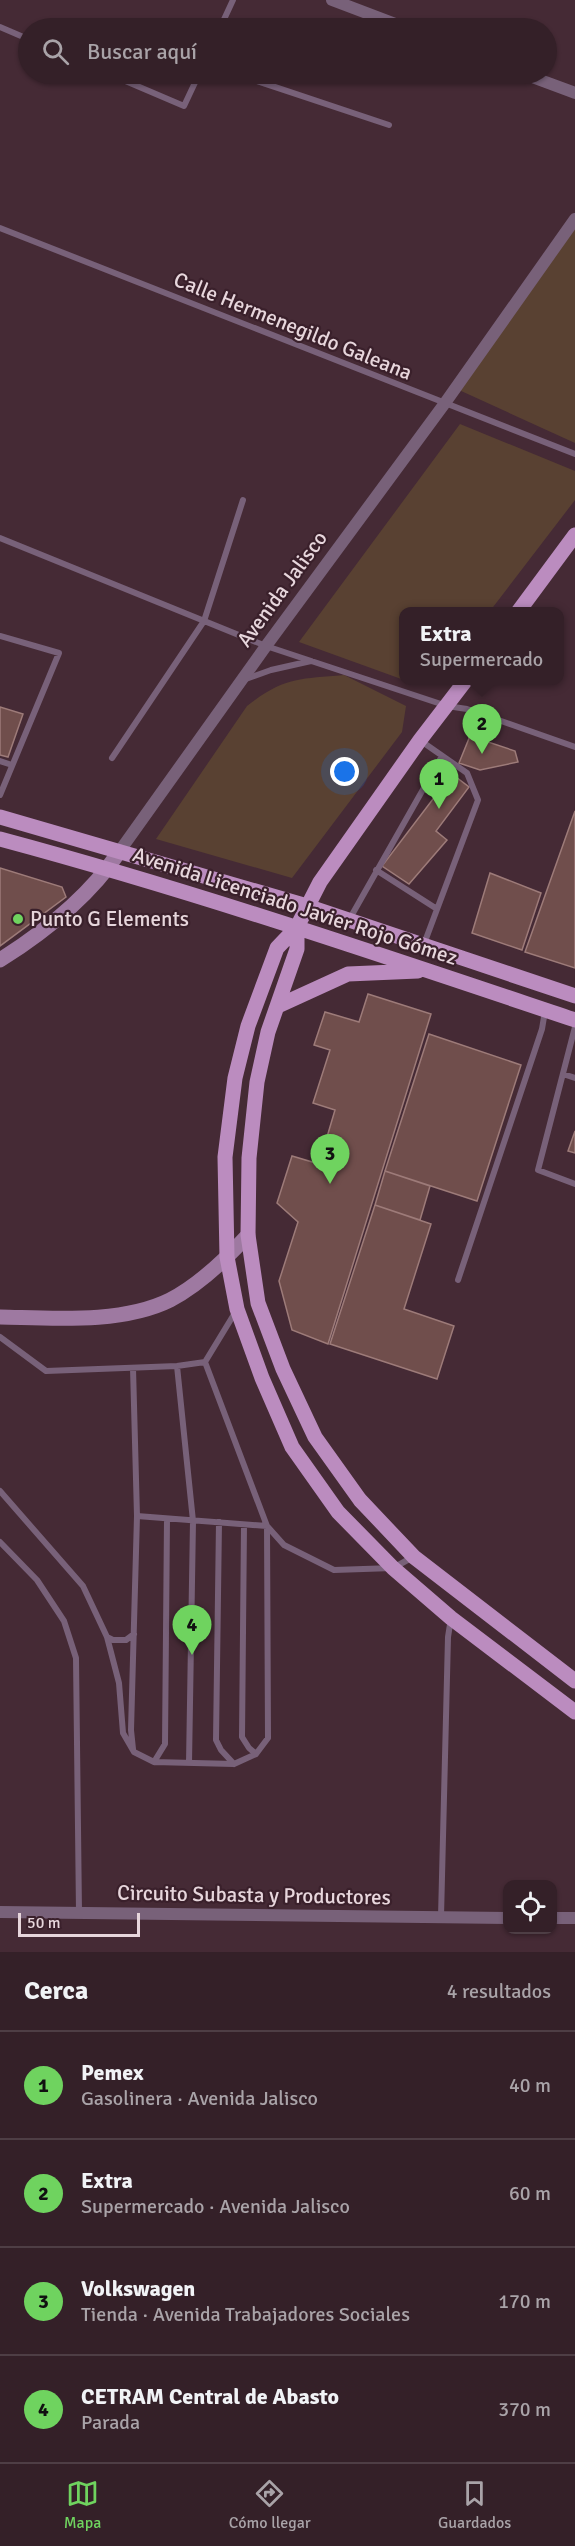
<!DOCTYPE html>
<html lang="es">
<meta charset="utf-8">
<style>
body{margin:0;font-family:Signika,sans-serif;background:#3f2d34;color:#f1f3f6}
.controls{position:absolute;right:18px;bottom:18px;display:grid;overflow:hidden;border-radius:12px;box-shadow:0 2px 4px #0004}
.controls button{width:54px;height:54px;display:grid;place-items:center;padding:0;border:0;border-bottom:2px solid #4e3e45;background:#342028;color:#f1f3f6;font:30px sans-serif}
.scale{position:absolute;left:18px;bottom:15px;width:122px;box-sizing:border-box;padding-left:6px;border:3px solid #e7d6dc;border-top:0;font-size:16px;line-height:21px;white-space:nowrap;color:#e7d6dc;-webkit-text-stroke:4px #3a202b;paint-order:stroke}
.you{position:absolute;left:345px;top:772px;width:21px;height:21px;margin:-15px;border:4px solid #fff;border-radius:50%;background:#1a73e8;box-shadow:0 0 0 9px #1a73e833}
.badge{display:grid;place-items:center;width:39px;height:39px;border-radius:50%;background:#6fd35f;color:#111;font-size:20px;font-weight:700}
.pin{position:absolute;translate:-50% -50px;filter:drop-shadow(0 2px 3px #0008)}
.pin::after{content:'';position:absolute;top:32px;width:21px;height:18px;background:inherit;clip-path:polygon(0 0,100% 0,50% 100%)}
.popup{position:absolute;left:399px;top:607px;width:165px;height:78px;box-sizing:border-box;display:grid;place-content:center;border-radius:12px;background:#342028;filter:drop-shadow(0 2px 4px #0005);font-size:20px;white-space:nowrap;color:#a9a3a8}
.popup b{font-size:22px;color:#f1f3f6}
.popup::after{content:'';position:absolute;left:50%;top:100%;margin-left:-12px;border:12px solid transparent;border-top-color:#342028}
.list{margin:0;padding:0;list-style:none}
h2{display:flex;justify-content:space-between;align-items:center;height:78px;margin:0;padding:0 24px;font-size:26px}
h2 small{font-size:20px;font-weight:400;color:#a9a3a8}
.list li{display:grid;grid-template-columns:39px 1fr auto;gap:18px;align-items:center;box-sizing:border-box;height:108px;padding:0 24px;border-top:2px solid #4e3e45}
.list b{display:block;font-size:22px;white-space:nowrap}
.list p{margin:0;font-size:20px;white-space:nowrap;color:#a9a3a8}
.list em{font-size:20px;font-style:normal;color:#a9a3a8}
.icon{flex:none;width:33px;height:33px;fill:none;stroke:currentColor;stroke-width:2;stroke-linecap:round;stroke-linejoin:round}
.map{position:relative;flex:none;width:575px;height:1952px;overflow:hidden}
.search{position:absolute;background:#342028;box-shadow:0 2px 4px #0004;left:18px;right:18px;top:18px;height:66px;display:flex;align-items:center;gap:15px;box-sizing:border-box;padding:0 21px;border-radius:33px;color:#a9a3a8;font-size:22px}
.sheet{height:510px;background:#342028}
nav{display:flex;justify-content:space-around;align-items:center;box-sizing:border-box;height:84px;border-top:2px solid #4e3e45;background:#342028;font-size:16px;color:#a9a3a8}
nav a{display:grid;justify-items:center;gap:3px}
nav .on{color:#6fd35f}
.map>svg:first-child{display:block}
.green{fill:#594132}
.building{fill:#704e4c;stroke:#9d7b79;stroke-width:1.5}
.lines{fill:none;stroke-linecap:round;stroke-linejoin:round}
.service{stroke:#786179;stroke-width:6}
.minor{stroke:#786179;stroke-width:12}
.secondary{stroke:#9e79a1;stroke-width:15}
.primary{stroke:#bb8cbf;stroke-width:15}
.poi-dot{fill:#6fd35f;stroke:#3a202b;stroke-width:2}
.labels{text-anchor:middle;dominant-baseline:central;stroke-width:4.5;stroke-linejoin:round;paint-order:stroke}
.street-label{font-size:21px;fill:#e7d6dc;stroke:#3a202b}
.poi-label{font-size:21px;fill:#e7d6dc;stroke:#3a202b;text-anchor:start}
</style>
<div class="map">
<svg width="575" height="1952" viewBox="0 0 575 1952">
<rect width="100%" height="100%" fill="#452a35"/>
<path class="green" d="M575,225V443L459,390Z
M460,424L575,471V500L490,611L404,612V680L299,642Z
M344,675L406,706L402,732L292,878L156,839L247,706C284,677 299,679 344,675Z"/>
<path class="building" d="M0,707L23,714L8,757L0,755Z
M470,736L515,751L518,762L480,770L459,763Z
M452,774L469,787L436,831L447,840L409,884L382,866Z
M575,811V968L525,952Z
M0,868L62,887L66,897L0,946Z
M490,873L541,893L522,950L472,933Z
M368,994L431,1014L328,1344L292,1330L279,1281L298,1222L277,1203L292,1156L319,1164L335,1110L313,1103L330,1050L314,1045L325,1012L359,1022Z
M429,1034L521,1065L477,1201L385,1171Z
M575,1131V1153L568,1151Z
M385,1171L430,1186L420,1220L375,1205Z
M375,1205L431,1224L404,1309L454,1326L437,1379L330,1344Z"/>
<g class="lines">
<path class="service" d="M0,27L28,39
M220,28L233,0
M109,74L184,106L199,74
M236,74L389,125
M0,228L575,454
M0,538L266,646L447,706L467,709L575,747
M0,636L59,653L0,795
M243,680L271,670L311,661
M421,741L467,773L478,800L424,944
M112,758L204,621L243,500
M0,761L12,765
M376,870L437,909
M349,920L442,756
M575,1027L538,1170L575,1184
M563,1074L575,1078
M458,1280L542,1029L545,1011
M0,1337L46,1371L177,1366L205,1362
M177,1366L193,1521L189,1763
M133,1368L137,1516L131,1730L133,1749
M0,1491L83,1586L107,1637L119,1683L123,1733L134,1752L154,1762L234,1764L256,1754L268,1738L267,1526L205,1362L236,1311
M137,1516L267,1526L284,1545L334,1570L393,1568L413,1557
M219,1522L216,1740L221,1750L234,1764
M244,1525L242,1737L249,1748L256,1754
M0,1542L37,1580L64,1621L76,1658L79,1912
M107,1637L113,1640H126L134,1634
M154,1762L165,1744L167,1519
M441,1917L448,1637L451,1618"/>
<path class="minor" d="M332,0L406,28
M524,74L575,93
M119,852L266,646L445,403L575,219
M0,1912L508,1918
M552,1918H575"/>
<path class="secondary" d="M0,960C46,931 89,897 119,852
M0,1317C52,1318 122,1324 170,1300C199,1285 226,1259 248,1235"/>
<path class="primary" d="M518,612L575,535
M466,680L420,740L320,882L297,927L277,948L248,1026L235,1078L225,1157L227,1257L237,1309L262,1378L292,1447L338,1512L393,1568L451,1618L575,1712
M0,817L307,906L575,996
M0,839C194,891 384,956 575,1020
M297,927V949L268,1032L257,1082L249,1158L248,1235L258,1303L283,1369L315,1437L360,1500L414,1557L575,1681
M278,1006L348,974L418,971"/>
</g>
<circle class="poi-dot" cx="18" cy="919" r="6"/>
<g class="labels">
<g class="street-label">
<text transform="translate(293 326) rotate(22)">Calle Hermenegildo Galeana</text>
<text transform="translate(282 589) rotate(-54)">Avenida Jalisco</text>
<text transform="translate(295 906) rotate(18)">Avenida Licenciado Javier Rojo Gómez</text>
<text transform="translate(254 1895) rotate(1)">Circuito Subasta y Productores</text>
</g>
<g class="poi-label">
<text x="30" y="919">Punto G Elements</text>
</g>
</g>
</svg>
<div class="controls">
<button><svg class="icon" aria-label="locate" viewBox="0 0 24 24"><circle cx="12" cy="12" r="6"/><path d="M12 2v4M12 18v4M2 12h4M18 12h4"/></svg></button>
</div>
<div class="scale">50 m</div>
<div class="you"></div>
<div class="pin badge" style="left:439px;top:809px">1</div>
<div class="pin badge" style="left:482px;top:754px">2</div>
<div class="popup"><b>Extra</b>Supermercado</div>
<div class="pin badge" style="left:330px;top:1184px">3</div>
<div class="pin badge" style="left:192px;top:1655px">4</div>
<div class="search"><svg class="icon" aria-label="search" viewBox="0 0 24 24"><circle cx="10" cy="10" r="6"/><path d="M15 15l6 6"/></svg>Buscar aquí</div>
</div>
<section class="sheet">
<h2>Cerca<small>4 resultados</small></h2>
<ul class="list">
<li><span class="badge">1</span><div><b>Pemex</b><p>Gasolinera · Avenida Jalisco</p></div><em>40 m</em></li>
<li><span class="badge">2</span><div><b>Extra</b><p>Supermercado · Avenida Jalisco</p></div><em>60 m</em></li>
<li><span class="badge">3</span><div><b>Volkswagen</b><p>Tienda · Avenida Trabajadores Sociales</p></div><em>170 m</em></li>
<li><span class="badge">4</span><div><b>CETRAM Central de Abasto</b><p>Parada</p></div><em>370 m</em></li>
</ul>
</section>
<nav>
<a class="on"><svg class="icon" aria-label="map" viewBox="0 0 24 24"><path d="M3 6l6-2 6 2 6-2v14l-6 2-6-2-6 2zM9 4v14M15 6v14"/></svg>Mapa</a>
<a><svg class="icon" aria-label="directions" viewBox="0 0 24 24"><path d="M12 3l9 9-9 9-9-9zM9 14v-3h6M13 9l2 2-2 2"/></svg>Cómo llegar</a>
<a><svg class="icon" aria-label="saved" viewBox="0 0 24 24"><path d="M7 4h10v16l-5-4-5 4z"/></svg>Guardados</a>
</nav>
